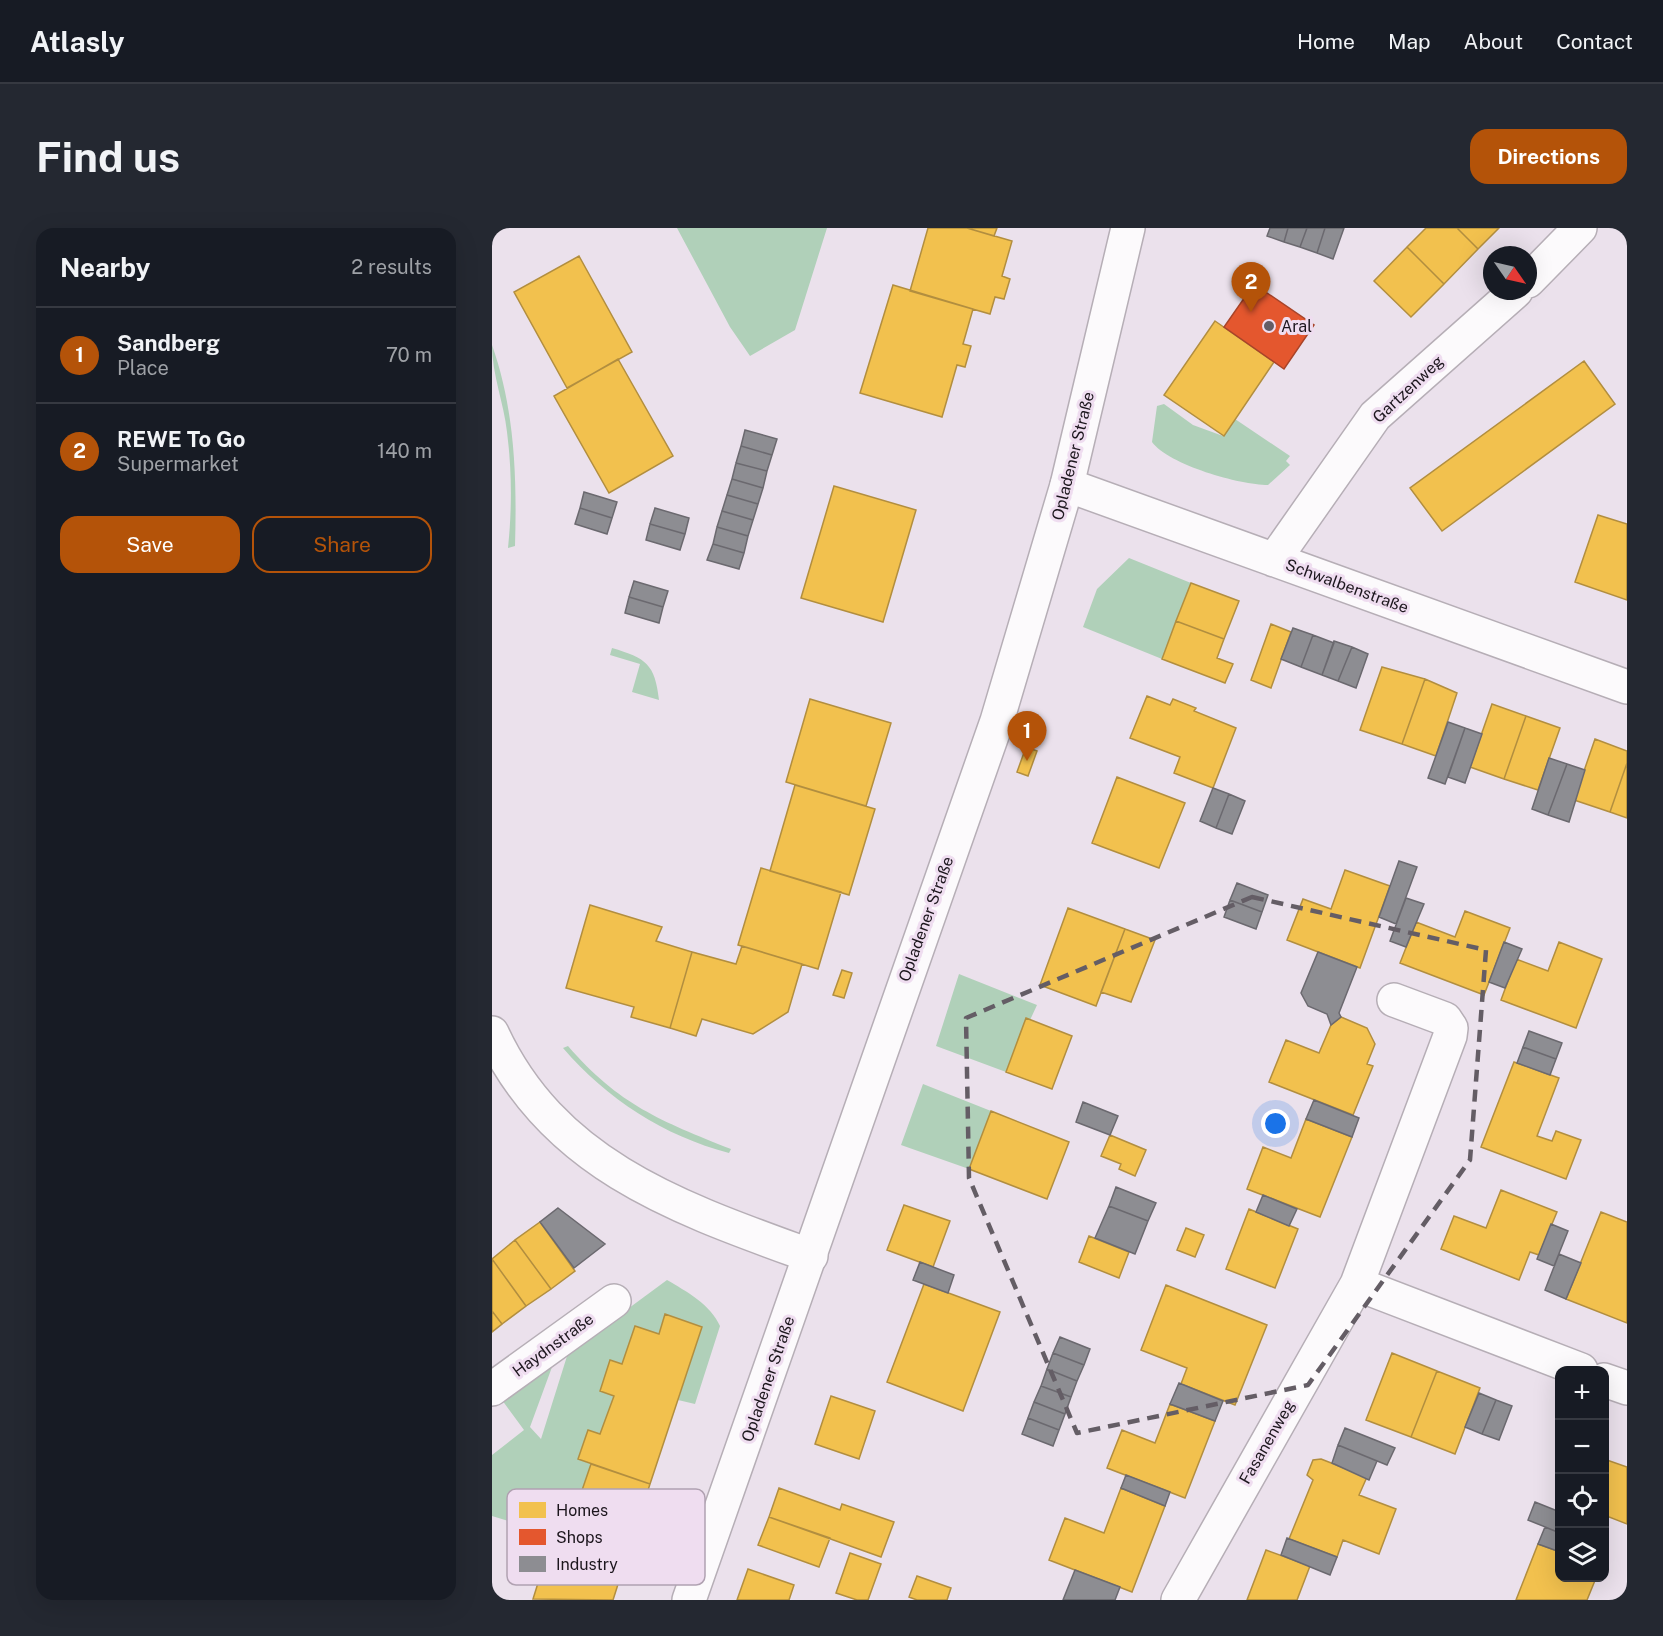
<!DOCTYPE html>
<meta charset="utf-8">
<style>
body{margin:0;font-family:"Public Sans",sans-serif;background:#242831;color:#f1f3f6}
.controls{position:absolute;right:18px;bottom:18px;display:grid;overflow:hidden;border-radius:12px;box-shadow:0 6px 24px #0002}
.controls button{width:54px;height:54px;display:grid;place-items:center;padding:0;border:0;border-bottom:2px solid #363941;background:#171b24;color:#f1f3f6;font:30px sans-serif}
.compass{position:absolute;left:991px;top:18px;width:54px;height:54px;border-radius:50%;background:#171b24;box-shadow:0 6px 24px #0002;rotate:124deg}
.you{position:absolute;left:784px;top:896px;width:21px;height:21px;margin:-15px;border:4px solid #fff;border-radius:50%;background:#1a73e8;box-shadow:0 0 0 9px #1a73e833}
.badge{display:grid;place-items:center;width:39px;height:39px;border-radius:50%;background:#b45309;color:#fff;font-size:20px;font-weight:700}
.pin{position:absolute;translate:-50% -50px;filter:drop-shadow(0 2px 3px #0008)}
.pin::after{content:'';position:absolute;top:32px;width:21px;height:18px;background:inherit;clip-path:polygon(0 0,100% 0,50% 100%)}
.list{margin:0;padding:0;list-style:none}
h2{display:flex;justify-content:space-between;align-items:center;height:78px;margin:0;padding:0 24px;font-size:26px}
h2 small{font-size:20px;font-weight:400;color:#9ea1a6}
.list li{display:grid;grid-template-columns:39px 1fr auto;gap:18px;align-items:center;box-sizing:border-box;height:96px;padding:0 24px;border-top:2px solid #363941}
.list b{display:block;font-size:22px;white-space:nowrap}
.list p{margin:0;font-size:20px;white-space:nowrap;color:#9ea1a6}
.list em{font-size:20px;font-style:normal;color:#9ea1a6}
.actions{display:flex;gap:12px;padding:18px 24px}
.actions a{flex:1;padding:14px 0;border:2px solid #b45309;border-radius:18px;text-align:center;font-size:21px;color:#b45309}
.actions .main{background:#b45309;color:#fff}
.icon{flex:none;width:33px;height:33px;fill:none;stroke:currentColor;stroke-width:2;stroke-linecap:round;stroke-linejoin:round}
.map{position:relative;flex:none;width:1135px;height:1372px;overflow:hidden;border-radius:18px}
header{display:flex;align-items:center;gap:36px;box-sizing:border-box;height:84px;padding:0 30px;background:#171b24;border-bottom:2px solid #363941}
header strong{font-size:28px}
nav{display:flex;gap:33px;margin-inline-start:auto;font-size:21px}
.intro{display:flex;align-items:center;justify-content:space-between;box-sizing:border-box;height:144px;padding:0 36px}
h1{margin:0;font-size:42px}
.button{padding:15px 27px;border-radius:18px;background:#b45309;color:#fff;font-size:21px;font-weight:700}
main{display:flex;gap:36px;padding:0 36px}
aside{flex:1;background:#171b24;border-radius:18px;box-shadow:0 6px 24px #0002}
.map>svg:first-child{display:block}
.green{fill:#b0d0b9}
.homes{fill:#f2c14e;stroke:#b28e3f;stroke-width:1.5}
.shops{fill:#e4572e;stroke:#a84429;stroke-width:1.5}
.industry{fill:#8d8d92;stroke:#6b696f;stroke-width:1.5}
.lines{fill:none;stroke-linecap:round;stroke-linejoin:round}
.street-casing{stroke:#b6aeb6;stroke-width:36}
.secondary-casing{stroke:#b6aeb6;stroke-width:36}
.street{stroke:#fcfafc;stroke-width:33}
.secondary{stroke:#fcfafc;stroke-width:33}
.marked{fill:none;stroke:#645d65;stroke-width:4.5;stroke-dasharray:12 8;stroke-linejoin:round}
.poi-dot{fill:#645d65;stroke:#efddf0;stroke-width:2}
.labels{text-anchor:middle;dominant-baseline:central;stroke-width:6;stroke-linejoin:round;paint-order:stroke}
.poi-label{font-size:16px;fill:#1c161d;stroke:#efddf0;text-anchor:start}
.street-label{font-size:16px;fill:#1c161d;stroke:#efddf0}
.key{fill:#efddf0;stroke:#b0a1b1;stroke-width:1.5}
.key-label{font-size:16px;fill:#1c161d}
</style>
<header>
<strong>Atlasly</strong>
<nav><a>Home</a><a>Map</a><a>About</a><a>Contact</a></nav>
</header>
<div class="intro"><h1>Find us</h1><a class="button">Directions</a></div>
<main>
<aside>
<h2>Nearby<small>2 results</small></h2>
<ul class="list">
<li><span class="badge">1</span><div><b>Sandberg</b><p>Place</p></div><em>70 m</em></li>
<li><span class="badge">2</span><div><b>REWE To Go</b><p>Supermarket</p></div><em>140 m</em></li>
</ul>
<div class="actions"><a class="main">Save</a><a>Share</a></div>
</aside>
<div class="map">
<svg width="1135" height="1372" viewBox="0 0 1135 1372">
<rect width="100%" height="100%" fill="#ebe1ec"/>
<path class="green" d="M185,0H335L303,102L258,128L238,99Z
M0,117C23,182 25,250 23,318L16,320C20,281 20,243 15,204C12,175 0,147 0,117Z
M672,176L701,197L731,208L743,191L798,228L794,233L798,237L776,257C748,257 677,237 660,214L665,178Z
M637,330L699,355L670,431L591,399L605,361Z
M120,420C154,430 163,436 167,472L140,464L148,436L118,427Z
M467,746L545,777L514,844L444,818Z
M76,818C127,877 169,893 239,921L237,925C172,908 115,871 71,820Z
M431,856L499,883L477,941L409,917Z
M175,1052C194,1063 219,1077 228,1098L203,1176L186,1172L210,1099L173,1086L167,1106L143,1098L130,1136L118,1133L108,1163L122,1168L108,1206L96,1202L86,1231L99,1236L86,1274L74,1271L63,1302L22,1288L20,1294L0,1288V1227L32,1202L10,1172L60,1139L38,1199L49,1211L76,1125Z"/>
<path class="homes" d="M436,0H475L520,13L510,48L518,51L512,71L503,69L498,86L418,63Z
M475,0H505L502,8Z
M934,0H965L986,21L952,56L915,19Z
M965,0H1007L986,21Z
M915,19L952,56L919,89L882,53Z
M87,28L140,124L75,160L22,64Z
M401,57L481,81L471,116L479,118L473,139L465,137L450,189L368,165Z
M723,93L782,134L732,208L672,167Z
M126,131L181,228L117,265L62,168Z
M1092,133L1123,176L950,303L918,260Z
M342,258L424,282L391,394L309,370Z
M1106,287L1135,296V372L1083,354Z
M699,355L747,373L732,411L684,393Z
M684,393L732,411L725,430L741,436L733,455L670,431Z
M779,396L799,404L779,460L759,452Z
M890,439L933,451L910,516L868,502Z
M933,451L965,465L944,528L910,516Z
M655,468L678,477L681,471L704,480L702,483L744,500L721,560L682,545L688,529L638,510Z
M318,471L399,495L374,578L294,554Z
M1000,476L1034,488L1012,551L978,539Z
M1034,488L1068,500L1046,562L1012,551Z
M1103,511L1135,523V535L1118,584L1082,572Z
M534,519L545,523L536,548L525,544Z
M1135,535V590L1118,584Z
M625,549L693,575L667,640L600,615Z
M303,557L383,581L357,667L278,643Z
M269,640L349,664L326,741L246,717Z
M853,642L898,658L868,740L795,712L811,671L839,681Z
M98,677L170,699L164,713L200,724L178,800L139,789L142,779L74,760Z
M576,680L633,701L604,778L548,757Z
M973,683L1018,700L992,767L908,735L924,694L963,709Z
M633,701L663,712L639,774L609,764Z
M1067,714L1110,731L1084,800L1009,772L1024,731L1056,743Z
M250,718L310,736L296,784L261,806L210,791L204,808L178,800L200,724L244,736Z
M350,742L360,745L352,770L341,767Z
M849,789L875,800L883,816L875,836L881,838L861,887L777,854L794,812L827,825L839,797Z
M534,790L580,808L560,861L514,844Z
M1022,834L1067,850L1045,908L1060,913L1064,903L1089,912L1074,951L989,919Z
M499,883L577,914L555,971L477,941Z
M814,891L860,909L828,989L755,961L771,919L799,930Z
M618,907L654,922L643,948L627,941L629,936L609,928Z
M1009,962L1065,984L1047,1027L1038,1024L1027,1052L949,1021L962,988L994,1000Z
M412,977L458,993L441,1039L395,1022Z
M757,981L806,1001L783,1060L734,1041Z
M1109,984L1135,994V1095L1074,1071Z
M48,994L83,1043L59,1061L23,1012Z
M694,1000L712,1007L703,1029L685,1022Z
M597,1008L637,1024L627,1050L587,1034Z
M23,1012L59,1061L34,1078L0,1031Z
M0,1031L34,1078L10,1096L0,1083Z
M432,1056L508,1084L471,1183L395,1154Z
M674,1057L775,1097L743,1177L689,1156L695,1140L649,1122Z
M0,1083L10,1096L0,1104Z
M173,1086L210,1099L158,1256L86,1231L96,1202L108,1206L122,1168L108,1163L118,1132L130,1136L143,1098L167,1106Z
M900,1125L945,1143L919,1209L874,1192Z
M945,1143L988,1160L963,1226L919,1209Z
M339,1168L383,1183L367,1231L323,1216Z
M678,1176L723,1193L693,1270L615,1240L630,1202L663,1215Z
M829,1231L875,1249L867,1267L904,1281L887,1326L851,1312L845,1329L797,1311L821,1252L815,1247L821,1232Z
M1112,1231L1135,1239V1296L1112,1287Z
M99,1236L158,1256L121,1372L41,1371L51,1339L63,1343L76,1306L63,1302L74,1270L86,1274Z
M287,1260L348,1282L350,1276L402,1294L389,1329L277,1289Z
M629,1260L673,1278L640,1364L557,1332L573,1290L612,1305Z
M277,1289L338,1310L327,1339L266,1317Z
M1046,1316L1068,1324V1350H1104L1095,1372H1024Z
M774,1322L818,1338L805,1372H755Z
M358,1325L389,1336L376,1372H365L344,1365Z
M256,1341L302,1357L297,1372H245Z
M425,1348L459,1360L455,1372H425L417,1369Z"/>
<path class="shops" d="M762,56L822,97L792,141L732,99Z"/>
<path class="industry" d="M778,0H796L792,14L775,8Z
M796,0H815L808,19L792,14Z
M815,0H833L825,25L808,19Z
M833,0H852L841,31L825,25Z
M253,202L285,211L280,227L249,218Z
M249,218L280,227L275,243L244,235Z
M244,235L275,243L271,260L240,251Z
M240,251L271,260L266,276L235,267Z
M92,264L125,274L120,290L88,280Z
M235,267L266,276L261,292L230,283Z
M88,280L120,290L115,306L83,296Z
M163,280L197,290L193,306L158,296Z
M230,283L261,292L256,308L225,299Z
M158,296L193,306L188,322L154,312Z
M225,299L256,308L252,325L221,316Z
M221,316L252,325L247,341L215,332Z
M142,353L176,363L171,379L137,369Z
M137,369L171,379L167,395L133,385Z
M801,400L821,407L809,439L789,431Z
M821,407L842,415L830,447L809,439Z
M842,413L860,419L846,453L830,447Z
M860,419L876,426L864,460L846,453Z
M956,494L973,500L953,556L936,550Z
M973,500L990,506L973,555L956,549Z
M1057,530L1075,536L1056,587L1040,581Z
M1075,536L1093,542L1077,594L1056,587Z
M721,560L737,566L724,600L708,593Z
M737,566L753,573L740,606L724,600Z
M907,633L925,639L904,696L887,689Z
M745,655L776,667L770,684L738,672Z
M914,670L932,676L914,719L898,713Z
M738,672L770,684L764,701L732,689Z
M1012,714L1030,721L1013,760L997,754Z
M826,724L865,739L847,785L849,789L839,797L835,786L816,778L809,765Z
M1037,803L1070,815L1064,831L1031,819Z
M1031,819L1064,831L1058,847L1025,835Z
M822,872L867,890L860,909L814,891Z
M591,874L626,888L618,907L584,894Z
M624,959L664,975L656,993L617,978Z
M771,967L805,981L797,998L764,984Z
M617,978L656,993L643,1026L603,1010Z
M66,980L113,1016L82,1040L48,994Z
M1059,996L1076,1003L1062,1038L1045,1031Z
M1067,1026L1089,1035L1074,1071L1053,1062Z
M428,1034L462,1047L456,1065L421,1052Z
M568,1109L598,1121L592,1137L561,1125Z
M561,1125L592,1137L585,1153L555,1141Z
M555,1141L585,1153L579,1169L549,1158Z
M687,1155L731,1173L723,1193L678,1176Z
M549,1158L579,1169L573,1186L542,1174Z
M987,1165L1004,1172L990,1206L973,1199Z
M1004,1172L1020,1178L1007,1212L990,1206Z
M542,1174L573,1186L567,1202L536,1190Z
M536,1190L567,1202L561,1218L530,1206Z
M853,1200L903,1220L895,1237L846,1217Z
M846,1217L885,1233L877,1252L840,1235Z
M634,1247L678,1264L673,1278L629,1260Z
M1043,1274L1068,1284V1305L1036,1292Z
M1053,1299L1068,1305V1324L1046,1316Z
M795,1310L845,1329L838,1347L789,1327Z
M583,1342L628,1359L623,1372H571Z"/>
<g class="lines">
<defs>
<path id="street" d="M1036,53L1088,0
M575,257L1135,459
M782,332L883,188L1024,63
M0,805C62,939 190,981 319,1028
M865,1056L1089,1142
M1112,1152L1135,1160
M0,1161L122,1073
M686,1372L865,1056L958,808L959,800L953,791L902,772"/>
<path id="secondary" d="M197,1372L505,493L575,257L636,0"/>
</defs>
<use href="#street" class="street-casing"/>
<use href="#secondary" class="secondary-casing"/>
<use href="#street" class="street"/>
<use href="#secondary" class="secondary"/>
</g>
<path class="marked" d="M760,669L994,722L978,932L816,1157L585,1205L477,950L474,790Z"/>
<circle class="poi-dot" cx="777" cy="98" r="6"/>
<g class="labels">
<g class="poi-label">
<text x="789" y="98">Aral</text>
</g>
<g class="street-label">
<text transform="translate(916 161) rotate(-43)">Gartzenweg</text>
<text transform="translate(581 228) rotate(-76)">Opladener Straße</text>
<text transform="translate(855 358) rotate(20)">Schwalbenstraße</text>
<text transform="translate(434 691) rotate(-70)">Opladener Straße</text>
<text transform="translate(61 1117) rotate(-36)">Haydnstraße</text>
<text transform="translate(276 1151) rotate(-71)">Opladener Straße</text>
<text transform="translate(775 1214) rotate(-60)">Fasanenweg</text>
</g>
</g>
<rect x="15" y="1261" width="198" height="96" rx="9" class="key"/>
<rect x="27" y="1274" width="27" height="16" fill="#f2c14e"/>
<rect x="27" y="1301" width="27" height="16" fill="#e4572e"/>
<rect x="27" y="1328" width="27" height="16" fill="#8d8d92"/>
<g class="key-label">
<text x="64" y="1288">Homes</text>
<text x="64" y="1315">Shops</text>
<text x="64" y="1342">Industry</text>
</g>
</svg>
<div class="controls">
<button>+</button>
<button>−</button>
<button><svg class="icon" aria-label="locate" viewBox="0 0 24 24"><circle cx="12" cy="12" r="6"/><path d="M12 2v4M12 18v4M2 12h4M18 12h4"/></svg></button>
<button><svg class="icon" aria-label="layers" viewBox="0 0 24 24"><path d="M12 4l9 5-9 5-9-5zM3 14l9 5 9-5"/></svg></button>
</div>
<svg class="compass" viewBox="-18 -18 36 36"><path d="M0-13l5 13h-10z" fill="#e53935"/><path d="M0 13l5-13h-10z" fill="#9ea1a6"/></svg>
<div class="you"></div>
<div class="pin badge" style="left:535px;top:533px">1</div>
<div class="pin badge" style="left:759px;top:84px">2</div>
</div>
</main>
